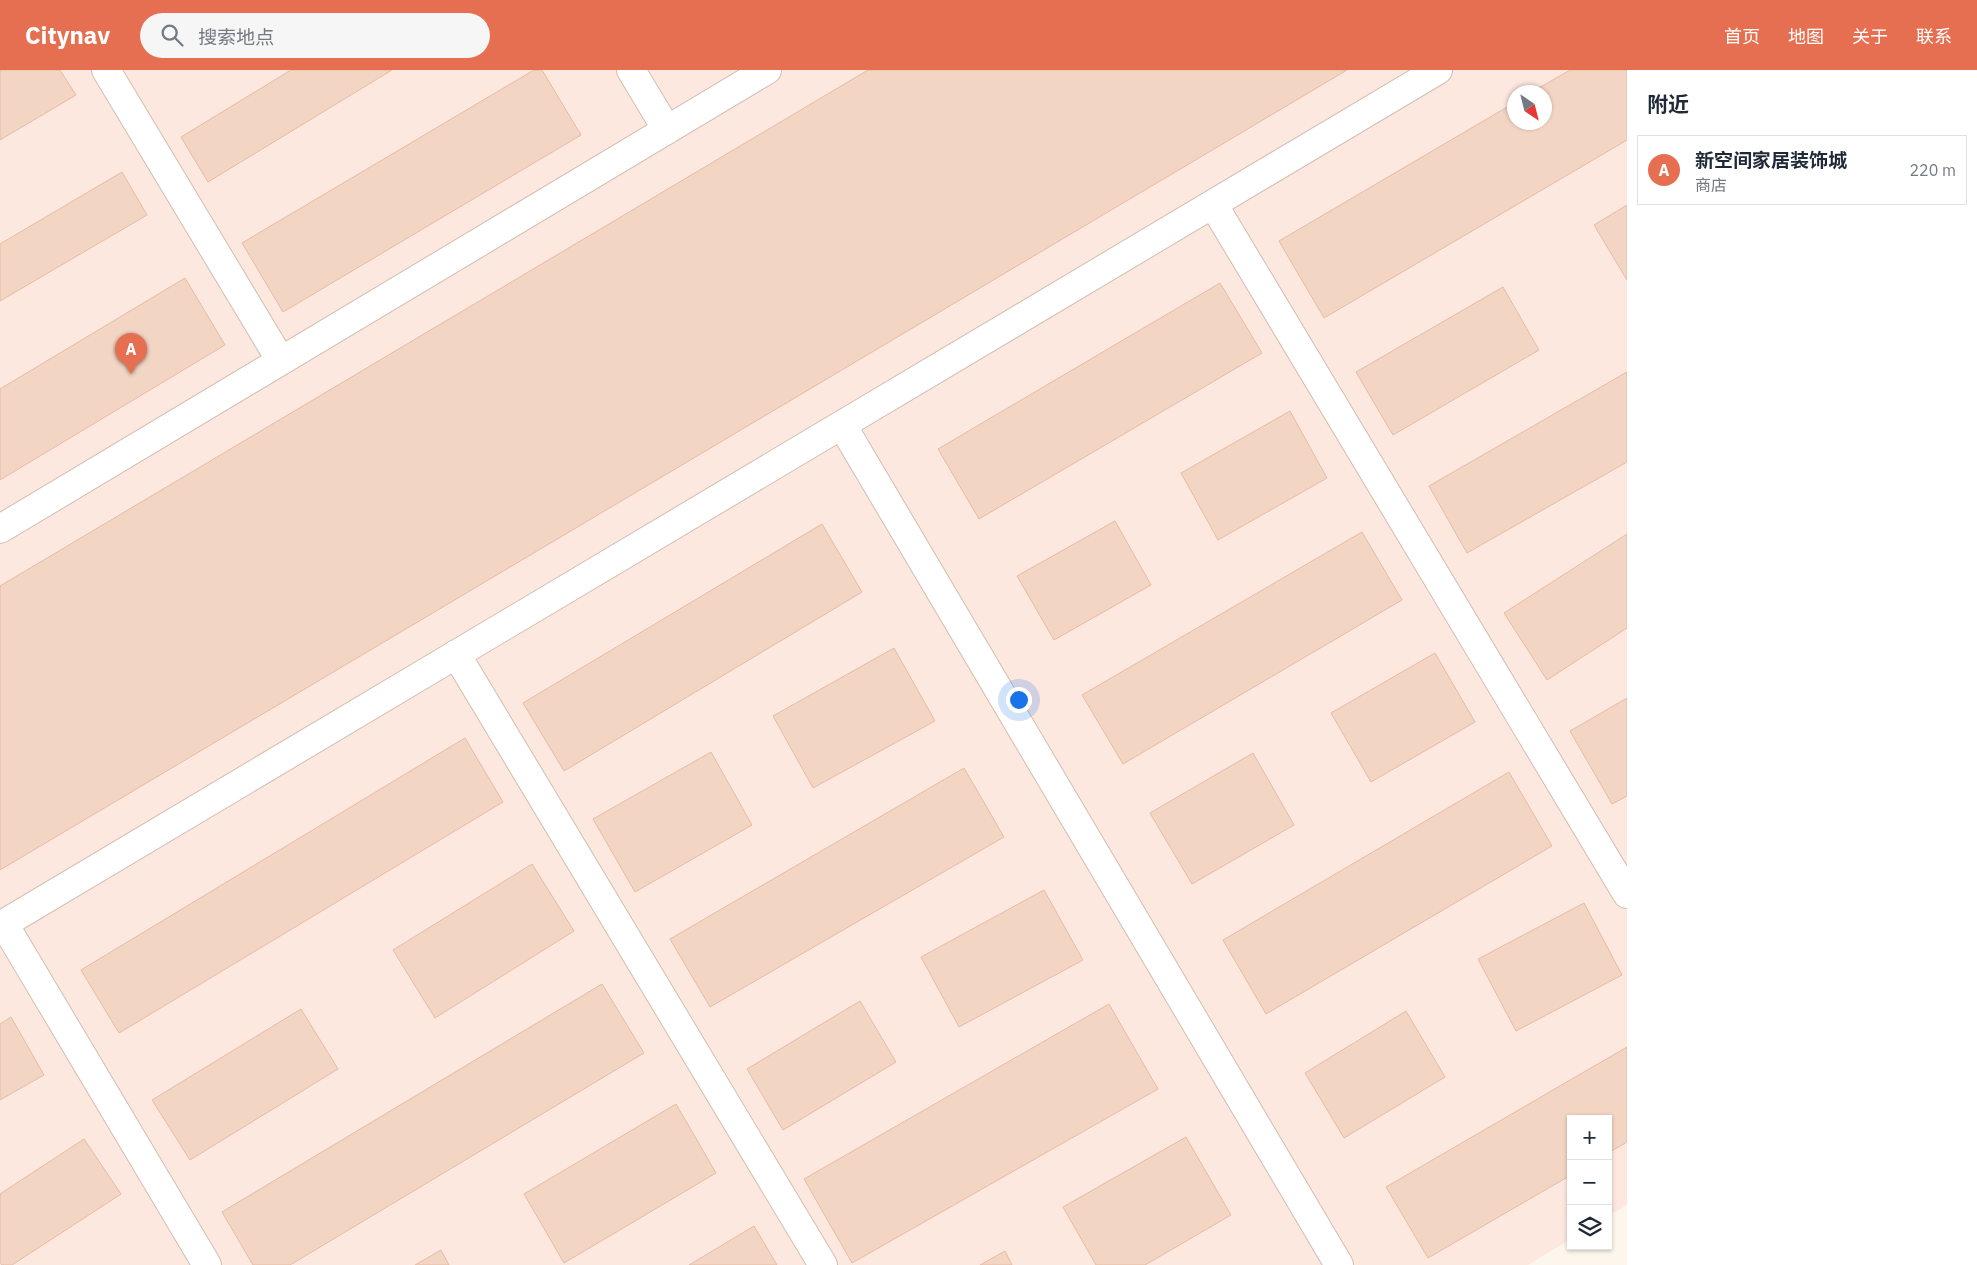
<!DOCTYPE html>
<html lang="zh">
<meta charset="utf-8">
<style>
body{margin:0;font-family:"IBM Plex Sans","Noto Sans SC",sans-serif;background:#f6f6f7;color:#1f2937}
.controls{position:absolute;right:15px;bottom:15px;display:grid;overflow:hidden;border-radius:0px;box-shadow:0 1px 4px #0004}
.controls button{width:45px;height:45px;display:grid;place-items:center;padding:0;border:0;border-bottom:1px solid #e0e1e3;background:#fff;color:#1f2937;font:25px sans-serif}
.compass{position:absolute;left:1507px;top:15px;width:45px;height:45px;border-radius:50%;background:#fff;box-shadow:0 1px 4px #0004;rotate:145deg}
.you{position:absolute;left:1018px;top:629px;width:18px;height:18px;margin:-12px;border:4px solid #fff;border-radius:50%;background:#1a73e8;box-shadow:0 0 0 8px #1a73e833}
.badge{display:grid;place-items:center;width:32px;height:32px;border-radius:50%;background:#e76f51;color:#fff;font-size:16px;font-weight:700}
.pin{position:absolute;translate:-50% -41px;filter:drop-shadow(0 1px 2px #0008)}
.pin::after{content:'';position:absolute;top:26px;width:18px;height:15px;background:inherit;clip-path:polygon(0 0,100% 0,50% 100%)}
.list{margin:0;padding:0;list-style:none}
h2{display:flex;justify-content:space-between;align-items:center;height:65px;margin:0;padding:0 20px;font-size:21px}
h2 small{font-size:16px;font-weight:400;color:#747a83}
.list li{display:grid;grid-template-columns:32px 1fr auto;gap:15px;align-items:center;box-sizing:border-box;height:70px;margin:0 10px 10px;padding:0 10px;border:1px solid #e0e1e3;border-radius:0px}
.list b{display:block;font-size:19px;white-space:nowrap}
.list p{margin:0;font-size:16px;white-space:nowrap;color:#747a83}
.list em{font-size:16px;font-style:normal;color:#747a83}
.icon{flex:none;width:28px;height:28px;fill:none;stroke:currentColor;stroke-width:2;stroke-linecap:round;stroke-linejoin:round}
.map{position:relative;flex:none;width:1627px;height:1195px;overflow:hidden}
header{display:flex;align-items:center;gap:30px;box-sizing:border-box;height:70px;padding:0 25px;background:#e76f51;color:#fff}
header strong{font-size:24px}
nav{display:flex;gap:28px;margin-inline-start:auto;font-size:18px}
.search{width:350px;height:45px;background:#f6f6f7;display:flex;align-items:center;gap:12px;box-sizing:border-box;padding:0 18px;border-radius:28px;color:#747a83;font-size:19px}
main{display:flex}
aside{flex:1;background:#fff}
.map>svg:first-child{display:block}
.commercial{fill:#fde8e0;fill-rule:evenodd}
.building{fill:#f3d5c3;stroke:#e6bba3}
.lines{fill:none;stroke-linecap:round;stroke-linejoin:round}
.minor-casing{stroke:#d1beb0;stroke-width:30}
.minor{stroke:#fff;stroke-width:28}
</style>
<header>
<strong>Citynav</strong>
<div class="search"><svg class="icon" aria-label="search" viewBox="0 0 24 24"><circle cx="10" cy="10" r="6"/><path d="M15 15l6 6"/></svg>搜索地点</div>
<nav><a>首页</a><a>地图</a><a>关于</a><a>联系</a></nav>
</header>
<main>
<div class="map">
<svg width="1627" height="1195" viewBox="0 0 1627 1195">
<rect width="100%" height="100%" fill="#fdf6ec"/>
<path class="commercial" d="M0,0H1627V1135L1608,1146V1049H1571V1169L1528,1195H0ZM1514,22H1544V52H1514Z"/>
<path class="building" d="M0,0H60L76,25L0,70Z
M291,0H392L208,112L181,67Z
M534,0H542L581,65L283,242L242,173Z
M868,0H1347L0,800V516Z
M1570,0H1627V70L1324,248L1279,171L1514,33V52H1544V22H1532Z
M122,102L147,145L0,231V174Z
M1627,135V210L1594,155Z
M185,208L225,275L0,410V319Z
M1220,213L1262,283L979,449L938,379Z
M1503,217L1539,280L1393,365L1356,302Z
M1627,302V392L1467,483L1429,416Z
M1290,341L1327,408L1218,470L1181,403Z
M1115,451L1151,515L1054,570L1017,506Z
M822,454L862,522L564,701L523,633Z
M1362,462L1402,530L1123,694L1082,625Z
M1627,464V558L1547,610L1504,543Z
M894,578L935,651L813,718L773,646Z
M1435,583L1475,652L1371,712L1331,643Z
M1627,628V726L1612,734L1570,661Z
M465,668L503,732L119,963L81,900Z
M711,682L752,755L635,822L593,749Z
M1253,683L1294,755L1192,814L1150,743Z
M964,698L1004,767L710,937L670,869Z
M1509,702L1552,776L1266,944L1223,870Z
M532,794L574,861L435,948L393,880Z
M1044,820L1083,890L959,957L921,887Z
M1584,833L1622,905L1516,961L1478,889Z
M602,914L644,983L290,1195H253L222,1142Z
M860,931L896,992L783,1060L747,999Z
M1109,934L1158,1019L852,1193L804,1109Z
M301,939L338,999L190,1090L152,1030Z
M1406,941L1445,1007L1344,1068L1305,1003Z
M11,947L44,1005L0,1030V954Z
M1627,977V1072L1608,1083V1049H1571V1105L1428,1188L1386,1117Z
M676,1034L716,1103L564,1193L524,1124Z
M1186,1067L1231,1145L1145,1195H1096L1063,1137Z
M84,1069L121,1124L12,1195H2L0,1192V1124Z
M754,1156L777,1195H689Z
M441,1180L449,1195H415Z
M1005,1181L1012,1195H980Z"/>
<g class="lines">
<defs>
<path id="minor" d="M106,0L281,291
M631,0L667,60
M1213,134L1627,824
M842,355L1339,1195
M0,459L767,0
M456,584L823,1195
M4,854L207,1195
M0,856L1438,0"/>
</defs>
<use href="#minor" class="minor-casing"/>
<use href="#minor" class="minor"/>
</g>
</svg>
<div class="controls">
<button>+</button>
<button>−</button>
<button><svg class="icon" aria-label="layers" viewBox="0 0 24 24"><path d="M12 4l9 5-9 5-9-5zM3 14l9 5 9-5"/></svg></button>
</div>
<svg class="compass" viewBox="-18 -18 36 36"><path d="M0-13l5 13h-10z" fill="#e53935"/><path d="M0 13l5-13h-10z" fill="#747a83"/></svg>
<div class="you"></div>
<div class="pin badge" style="left:131px;top:304px">A</div>
</div>
<aside>
<h2>附近<small></small></h2>
<ul class="list">
<li><span class="badge">A</span><div><b>新空间家居装饰城</b><p>商店</p></div><em>220 m</em></li>
</ul>
</aside>
</main>
